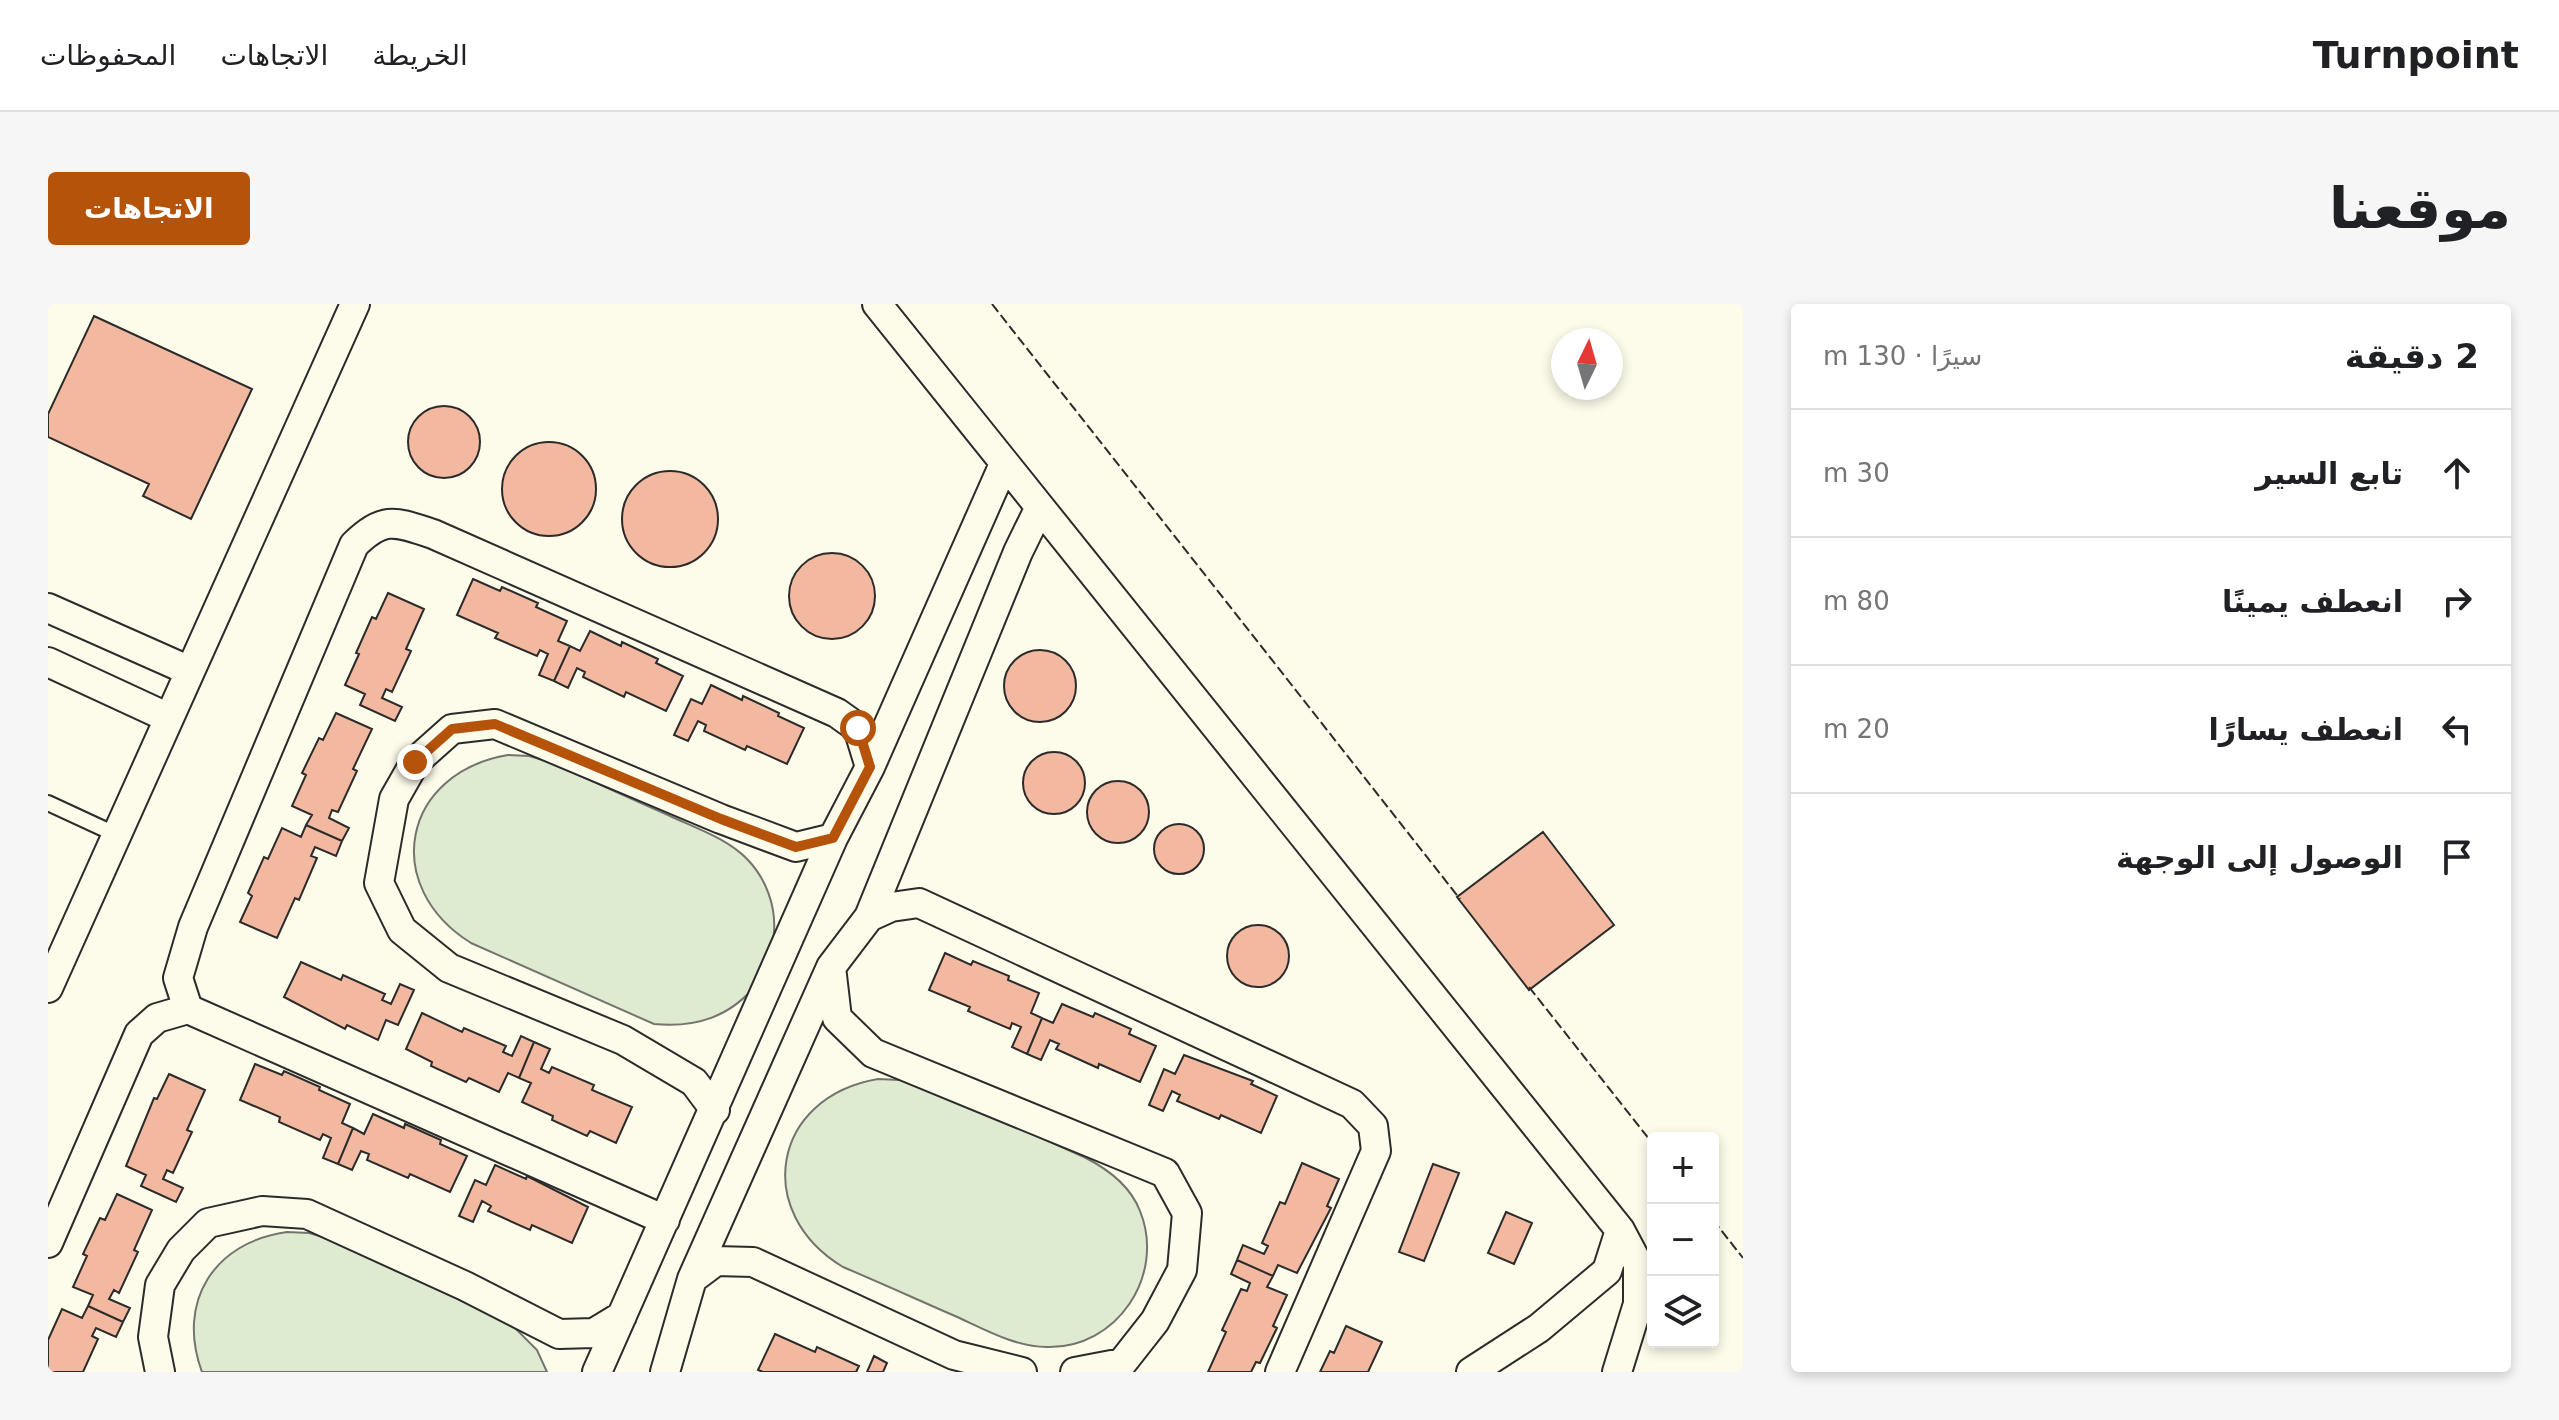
<!DOCTYPE html>
<html lang="ar">
<meta charset="utf-8">
<style>
body{margin:0;font-family:"DejaVu Sans",Vazirmatn,sans-serif;background:#f6f6f6;color:#202124;direction:rtl}
.controls{position:absolute;right:24px;bottom:24px;display:grid;overflow:hidden;border-radius:8px;box-shadow:0 4px 12px #0003}
.controls button{width:72px;height:72px;display:grid;place-items:center;padding:0;border:0;border-bottom:2px solid #e0e0e0;background:#fff;color:#202124;font:40px sans-serif}
.compass{position:absolute;left:1503px;top:24px;width:72px;height:72px;border-radius:50%;background:#fff;box-shadow:0 4px 12px #0003;rotate:5deg}
.stop{position:absolute;width:24px;height:24px;margin:-18px;border:6px solid #b45309;border-radius:50%;background:#fff}
.stop.end{background:#b45309;border-color:#fff;box-shadow:0 2px 8px #0008}
.list{margin:0;padding:0;list-style:none}
h2{display:flex;justify-content:space-between;align-items:center;height:104px;margin:0;padding:0 32px;font-size:34px}
h2 small{font-size:26px;font-weight:400;color:#757577}
.list li{display:grid;grid-template-columns:52px 1fr auto;gap:24px;align-items:center;box-sizing:border-box;height:128px;padding:0 32px;border-top:2px solid #e0e0e0}
.list b{display:block;font-size:30px;white-space:nowrap}
.list em{font-size:26px;font-style:normal;color:#757577}
.icon{flex:none;width:44px;height:44px;fill:none;stroke:currentColor;stroke-width:2;stroke-linecap:round;stroke-linejoin:round}
.map{position:relative;flex:none;width:1695px;height:1068px;overflow:hidden;direction:ltr;border-radius:8px}
header{display:flex;align-items:center;gap:48px;box-sizing:border-box;height:112px;padding:0 40px;background:#fff;border-bottom:2px solid #e0e0e0}
header strong{font-size:38px}
nav{display:flex;gap:44px;margin-inline-start:auto;font-size:28px}
.intro{display:flex;align-items:center;justify-content:space-between;box-sizing:border-box;height:192px;padding:0 48px}
h1{margin:0;font-size:56px}
.button{padding:20px 36px;border-radius:8px;background:#b45309;color:#fff;font-size:28px;font-weight:700}
main{display:flex;gap:48px;padding:0 48px}
aside{flex:1;background:#fff;border-radius:8px;box-shadow:0 4px 12px #0003}
.map>svg:first-child{display:block}
.green{fill:#deebd1;stroke:#74746e;stroke-width:2}
.building{fill:#f2b8a0;stroke:#2b2b2b;stroke-width:2}
.lines{fill:none;stroke-linecap:round;stroke-linejoin:round}
.service-casing{stroke:#2b2b2b;stroke-width:18}
.minor-casing{stroke:#2b2b2b;stroke-width:32}
.service{stroke:#fdfbea;stroke-width:14}
.minor{stroke:#fdfbea;stroke-width:28}
.fence{stroke:#2b2b2b;stroke-width:2;stroke-dasharray:10 4;stroke-linecap:butt}
.route{stroke:#b45309;stroke-width:10}
</style>
<header>
<strong>Turnpoint</strong>
<nav><a>الخريطة</a><a>الاتجاهات</a><a>المحفوظات</a></nav>
</header>
<div class="intro"><h1>موقعنا</h1><a class="button">الاتجاهات</a></div>
<main>
<aside>
<h2>2 دقيقة<small>سيرًا · 130 m</small></h2>
<ul class="list">
<li><svg class="icon" aria-label="ahead" viewBox="0 0 24 24"><path d="M12 20V5M6 11l6-6 6 6"/></svg><div><b>تابع السير</b></div><em>30 m</em></li>
<li><svg class="icon" aria-label="right" viewBox="0 0 24 24"><path d="M7 20v-9h11M14 6l5 5-5 5"/></svg><div><b>انعطف يمينًا</b></div><em>80 m</em></li>
<li><svg class="icon" aria-label="left" viewBox="0 0 24 24"><path d="M17 20v-9H6M10 6l-5 5 5 5"/></svg><div><b>انعطف يسارًا</b></div><em>20 m</em></li>
<li><svg class="icon" aria-label="arrive" viewBox="0 0 24 24"><path d="M6 21V4h12l-3 4 3 4H6"/></svg><div><b>الوصول إلى الوجهة</b></div></li>
</ul>
</aside>
<div class="map">
<svg width="1695" height="1068" viewBox="0 0 1695 1068">
<rect width="100%" height="100%" fill="#fdfbea"/>
<path class="green" d="M460,451L481,452L502,458C542,476 581,494 620,511C647,524 679,534 700,556C718,575 728,602 726,628C725,644 719,667 709,680C682,713 648,724 606,720L423,639C332,582 354,469 460,451Z
M830,775L852,776L873,781L1036,853C1060,865 1082,881 1092,907C1118,971 1069,1045 999,1043C967,1043 936,1025 907,1012C870,996 833,979 795,963C704,908 724,793 830,775Z
M239,928L261,929L282,935L463,1020L489,1046L499,1068H154C128,998 166,938 239,928Z"/>
<path class="building" d="M46,12L204,85L143,215L95,192L101,180L0,133V110Z
M360 138a36 36 0 1 1 72 0a36 36 0 1 1-72 0Z
M454 185a47 47 0 1 1 94 0a47 47 0 1 1-94 0Z
M574 215a48 48 0 1 1 96 0a48 48 0 1 1-96 0Z
M741 292a43 43 0 1 1 86 0a43 43 0 1 1-86 0Z
M425,275L452,287L454,283L490,299L488,303L519,317L510,337L522,342L506,377L491,371L500,350L492,346L489,352L447,334L450,329L409,311Z
M340,289L376,305L358,345L363,347L344,388L338,385L334,394L354,403L347,417L312,401L317,390L297,381L311,350L308,349L324,313L328,315Z
M542,327L573,342L574,338L610,355L608,359L635,372L618,407L578,388L576,393L535,373L537,368L529,364L520,384L506,377L522,342L532,347Z
M956 382a36 36 0 1 1 72 0a36 36 0 1 1-72 0Z
M663,381L694,396L695,392L731,409L730,412L756,424L739,460L699,442L697,446L656,427L658,421L650,417L640,437L626,431L643,395L654,400Z
M288,409L324,425L305,465L309,467L290,508L284,506L281,514L301,524L294,537L258,521L264,511L244,502L258,471L254,469L271,434L275,436Z
M975 479a31 31 0 1 1 62 0a31 31 0 1 1-62 0Z
M1039 508a31 31 0 1 1 62 0a31 31 0 1 1-62 0Z
M1106 545a25 25 0 1 1 50 0a25 25 0 1 1-50 0Z
M258,521L294,537L288,552L267,543L263,552L269,554L251,596L247,594L229,634L192,618L204,592L200,589L216,553L220,555L234,524L253,533Z
M1495,528L1566,621L1481,686L1409,593Z
M1179 652a31 31 0 1 1 62 0a31 31 0 1 1-62 0Z
M897,649L923,661L925,657L961,672L960,676L991,689L983,709L994,714L979,750L964,743L973,723L964,719L962,725L920,707L922,703L881,686Z
M253,658L293,676L295,671L337,690L334,696L343,700L352,680L366,686L350,721L338,716L330,736L299,721L297,725L236,693Z
M1014,700L1045,713L1047,709L1083,725L1081,730L1108,742L1092,778L1051,760L1050,764L1008,745L1011,740L1002,736L993,756L979,750L994,714L1005,719Z
M374,709L414,728L416,724L458,742L455,748L464,752L473,732L486,738L471,774L460,769L451,788L421,774L418,778L383,762L384,758L358,745Z
M486,738L502,745L493,765L501,769L504,763L546,781L544,786L584,803L568,839L542,827L539,832L504,816L505,812L474,798L483,779L471,774Z
M1136,751L1205,777L1203,780L1229,792L1213,829L1173,811L1171,815L1129,797L1132,791L1124,787L1115,807L1101,801L1116,765L1127,770Z
M207,760L234,771L236,767L272,783L271,786L302,800L294,819L305,824L290,860L275,854L283,834L275,830L272,836L231,818L232,813L192,796Z
M121,770L157,786L139,826L144,828L125,869L119,866L115,875L135,884L128,898L93,882L98,871L78,862L106,794L109,795Z
M325,810L356,824L357,820L393,836L392,840L419,852L402,888L362,870L360,874L319,856L321,850L313,847L304,866L290,860L305,824L316,830Z
M1254,859L1291,875L1279,902L1283,904L1249,969L1230,961L1225,972L1189,956L1195,941L1216,950L1220,942L1214,939L1232,898L1237,900Z
M1385,860L1411,869L1376,957L1351,948Z
M447,861L478,875L479,872L540,903L524,939L484,921L482,926L440,907L443,902L434,897L425,918L411,912L427,876L438,881Z
M69,890L104,906L86,946L90,948L71,989L66,986L61,995L82,1004L75,1018L40,1002L45,991L25,983L39,952L35,950L52,914L57,916Z
M1458,908L1484,919L1466,960L1440,949Z
M1189,956L1225,972L1219,983L1239,991L1225,1022L1229,1024L1212,1059L1208,1058L1203,1068H1160L1178,1028L1174,1026L1193,985L1199,987L1202,979L1183,970Z
M40,1002L75,1018L68,1033L48,1024L44,1032L50,1035L35,1068H0V1036L14,1005L34,1014Z
M1298,1022L1334,1038L1320,1068H1272L1282,1047L1286,1049Z
M727,1030L767,1048L769,1043L811,1062L808,1068H715L710,1066Z
M826,1052L839,1059L835,1068H819Z"/>
<g class="lines">
<defs>
<path id="service" d="M0,499L69,531"/>
<path id="minor" d="M829,0L1572,926L1590,960V1000L1569,1068
M0,304L142,367
M0,358L121,414
M821,613L843,603L871,599L1304,800L1325,822L1328,847L1232,1068
M783,663L789,714L825,749L1117,869L1139,909L1134,966L1107,1017L1074,1059L1027,1068
M0,684L307,0
M140,705L130,674L145,623L306,241C336,211 348,218 385,230L789,409L810,424L822,463
M667,806L646,778L575,736L401,664L354,626L331,579L346,495L367,458L404,425L447,420L673,515L748,543L785,534
M0,939L91,730L109,714L140,705L617,916
M644,975L668,957L705,958L906,1051L974,1068
M112,1068L105,1033L112,981L133,946L160,919L214,907L259,910L417,982L511,1030L546,1029L574,1012
M549,1068L785,534L822,463L956,160
M617,1068L644,975L783,663L821,613L970,248L991,205
M1423,1068L1491,1024L1559,967L1572,926"/>
</defs>
<use href="#service" class="service-casing"/>
<use href="#minor" class="minor-casing"/>
<use href="#service" class="service"/>
<use href="#minor" class="minor"/>
<path class="fence" d="M944,0L1412,595
M1481,683L1605,840
M1665,916L1695,954"/>
</g>
<g class="lines">
<path class="route" d="M367,458L404,425L447,420L673,515L748,543L785,534L822,463L810,424"/>
</g>
</svg>
<div class="controls">
<button>+</button>
<button>−</button>
<button><svg class="icon" aria-label="layers" viewBox="0 0 24 24"><path d="M12 4l9 5-9 5-9-5zM3 14l9 5 9-5"/></svg></button>
</div>
<svg class="compass" viewBox="-18 -18 36 36"><path d="M0-13l5 13h-10z" fill="#e53935"/><path d="M0 13l5-13h-10z" fill="#757577"/></svg>
<div class="stop" style="left:810px;top:424px"></div>
<div class="stop end" style="left:367px;top:458px"></div>
</div>
</main>
